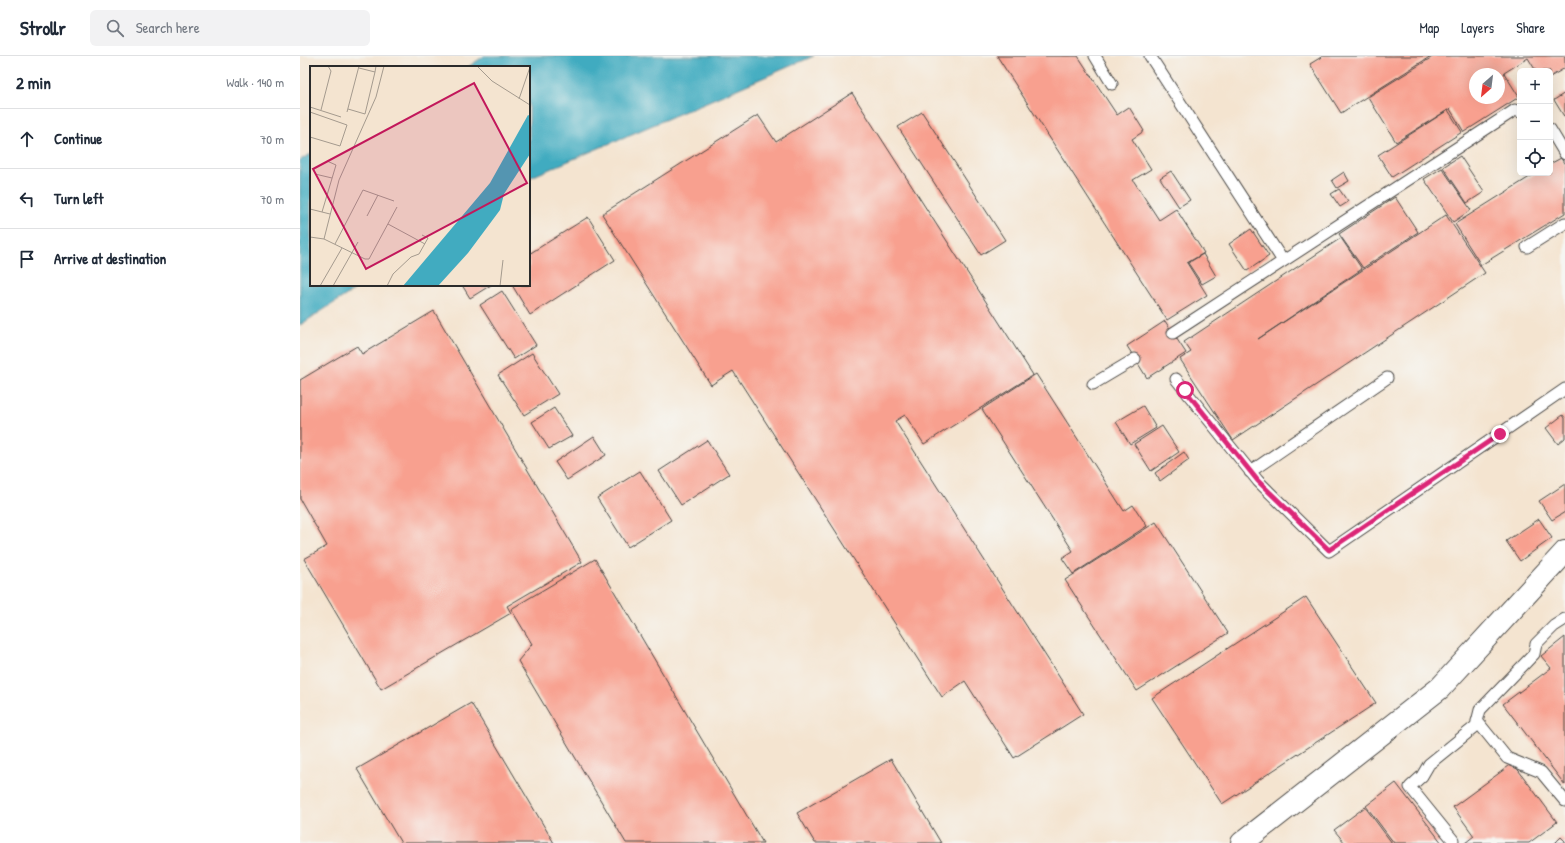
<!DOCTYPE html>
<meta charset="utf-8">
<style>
body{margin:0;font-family:"Patrick Hand",sans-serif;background:#f2f2f3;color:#1f2937}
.controls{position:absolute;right:12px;top:12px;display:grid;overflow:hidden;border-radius:6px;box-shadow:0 4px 16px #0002}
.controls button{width:36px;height:36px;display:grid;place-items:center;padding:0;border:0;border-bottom:1px solid #e0e1e3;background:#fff;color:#1f2937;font:20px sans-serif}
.compass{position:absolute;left:1169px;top:12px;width:36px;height:36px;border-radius:50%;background:#fff;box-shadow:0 4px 16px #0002;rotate:208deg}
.stop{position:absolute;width:12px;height:12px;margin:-9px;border:3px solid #db2777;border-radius:50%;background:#fff}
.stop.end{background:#db2777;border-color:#fff;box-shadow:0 1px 4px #0008}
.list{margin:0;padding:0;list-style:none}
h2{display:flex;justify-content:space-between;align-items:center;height:52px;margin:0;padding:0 16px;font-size:17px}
h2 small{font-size:13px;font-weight:400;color:#747a83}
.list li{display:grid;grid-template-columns:26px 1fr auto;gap:12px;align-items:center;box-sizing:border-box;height:60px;padding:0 16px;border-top:1px solid #e0e1e3}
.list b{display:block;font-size:15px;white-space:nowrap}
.list em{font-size:13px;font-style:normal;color:#747a83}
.icon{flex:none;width:22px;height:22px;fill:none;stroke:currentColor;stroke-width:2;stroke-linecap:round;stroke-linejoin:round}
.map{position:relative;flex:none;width:1265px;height:787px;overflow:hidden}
header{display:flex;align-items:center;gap:24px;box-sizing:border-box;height:56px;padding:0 20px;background:#fff;border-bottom:1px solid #e0e1e3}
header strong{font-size:19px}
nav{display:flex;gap:22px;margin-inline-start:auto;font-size:14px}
.search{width:280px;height:36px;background:#f2f2f3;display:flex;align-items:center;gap:10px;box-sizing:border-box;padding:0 14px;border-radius:6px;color:#747a83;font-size:15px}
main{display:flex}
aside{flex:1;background:#fff}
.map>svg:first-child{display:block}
.water{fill:#41abc0;stroke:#366b76}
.building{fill:#f8a08f;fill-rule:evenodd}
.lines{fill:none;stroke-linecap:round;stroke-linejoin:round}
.service-casing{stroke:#494744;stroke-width:13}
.tertiary-casing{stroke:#494744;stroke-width:24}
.service{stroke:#fff;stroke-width:11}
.tertiary{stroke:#fff;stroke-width:22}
.route{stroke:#db2777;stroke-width:5}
.inset-road{fill:none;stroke:#a49a8e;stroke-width:1}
.view{fill:#c2185b;fill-opacity:0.15;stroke:#c2185b;stroke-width:2}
.inset-edge{fill:none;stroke:#2b2b2b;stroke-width:2}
</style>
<header>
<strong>Strollr</strong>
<div class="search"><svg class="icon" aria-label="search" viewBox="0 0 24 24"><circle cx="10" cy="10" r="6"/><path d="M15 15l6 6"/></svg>Search here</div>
<nav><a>Map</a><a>Layers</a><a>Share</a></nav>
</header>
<main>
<aside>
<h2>2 min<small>Walk · 140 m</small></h2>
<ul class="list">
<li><svg class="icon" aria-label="ahead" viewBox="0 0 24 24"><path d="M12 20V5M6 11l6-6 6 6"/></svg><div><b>Continue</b></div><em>70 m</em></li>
<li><svg class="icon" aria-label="left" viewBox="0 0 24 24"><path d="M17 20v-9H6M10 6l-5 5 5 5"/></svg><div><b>Turn left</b></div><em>70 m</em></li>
<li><svg class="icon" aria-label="arrive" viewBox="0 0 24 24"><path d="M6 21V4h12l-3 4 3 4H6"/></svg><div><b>Arrive at destination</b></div></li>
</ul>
</aside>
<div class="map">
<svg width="1265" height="787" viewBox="0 0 1265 787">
<rect width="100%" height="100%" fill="#f6f6f2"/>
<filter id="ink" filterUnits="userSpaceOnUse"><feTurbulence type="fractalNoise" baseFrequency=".025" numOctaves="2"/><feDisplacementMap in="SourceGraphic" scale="8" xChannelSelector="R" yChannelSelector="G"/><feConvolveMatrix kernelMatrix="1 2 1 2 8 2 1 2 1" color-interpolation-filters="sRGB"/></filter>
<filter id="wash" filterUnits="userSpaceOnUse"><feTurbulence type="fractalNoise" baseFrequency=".012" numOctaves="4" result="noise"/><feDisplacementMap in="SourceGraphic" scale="16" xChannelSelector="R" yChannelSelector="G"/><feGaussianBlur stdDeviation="0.9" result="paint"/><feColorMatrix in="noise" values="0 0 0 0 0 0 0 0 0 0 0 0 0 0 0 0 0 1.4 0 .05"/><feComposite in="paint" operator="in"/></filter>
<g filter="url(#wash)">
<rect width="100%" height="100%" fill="#f4e4d0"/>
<path class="water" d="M184,0H514L229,122V11H168Z
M11,98V229H62L0,269V104Z"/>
<g id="blocks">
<path class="building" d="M697,0H778L817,59L829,51L844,75L832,83L851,113L833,124L859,164L876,153L904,197L887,207L907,239L867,264Z
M1023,0H1131L1041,57L1010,8Z
M1134,0H1265V12L1250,21V15H1236L1228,2L1204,17L1219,41L1164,76L1150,53L1151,52L1096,86L1068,41ZM1175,18H1199V42H1175Z
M552,37L733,319L624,388L605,359L595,365L783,658L714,702L665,625L642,641L433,315L411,329L302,158L458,59L476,86Z
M1265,37V62L1254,44Z
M1148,54L1162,76L1092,121L1078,99Z
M622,56L705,184L681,199L598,71Z
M1160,100L1184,136L1167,147L1143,111Z
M1261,102L1265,109V157L1181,209L1155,168L1236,117H1250V108Z
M1142,112L1171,154L1153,166L1124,123Z
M871,115L890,144L879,151L860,122Z
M1044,116L1049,125L1037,132L1032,124Z
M1039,133L1048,146L1040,151L1031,138Z
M1095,141L1118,176L1063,212L1039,178Z
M1146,159L1185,217L933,384L880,303L891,296L884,286L1041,182L1062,213L958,283Z
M288,161L315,204L230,259L212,229H229V198Z
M951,173L969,200L947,215L929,188Z
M903,198L916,220L902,228L888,207Z
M162,229H191L170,242Z
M202,235L236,289L214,303L180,249Z
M134,255L282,506L207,550L211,557L81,633L4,503L27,490L0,443V324L57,290L62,298Z
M865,265L886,297L847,322L827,290Z
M232,297L258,338L224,359L198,319Z
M736,318L824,455L833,449L847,470L773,518L762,502L773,495L682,353Z
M843,350L856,372L830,388L816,366Z
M254,352L272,380L249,393L232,366Z
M1263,359L1265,362V382L1258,388L1246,372Z
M862,370L879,396L851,415L834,388Z
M294,380L306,399L267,424L255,406Z
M407,384L429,418L381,449L359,415Z
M884,396L889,404L860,425L855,417Z
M340,415L371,464L328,491L297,442Z
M1265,428V456L1252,464L1239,445Z
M1239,463L1252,482L1220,505L1206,485Z
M856,466L928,577L837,635L765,524Z
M295,503L463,787H326L218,605L232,588L211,553Z
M1006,541L1076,647L922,748L852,642Z
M1265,581V729L1203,648L1251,612L1241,600Z
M171,647L254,787H101L57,713Z
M591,703L641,787H515L497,757Z
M1213,707L1257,766L1229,787H1165L1174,780L1153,751Z
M1096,727L1142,787H1094L1066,750Z
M1065,751L1092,787H1045L1034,774Z
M1261,781L1265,785V787H1255Z"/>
</g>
</g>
<g filter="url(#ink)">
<use href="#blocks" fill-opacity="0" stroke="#494744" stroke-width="1"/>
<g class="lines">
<defs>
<path id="service" d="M795,0L812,28
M850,0L983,205
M1250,73L1265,98
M1227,191L1265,167
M873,277L1215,54L1220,56
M876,323L958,425L1029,495L1265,333
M793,328L835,303
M950,416L1087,322
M1177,665L1207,702L1241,716L1265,745
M1153,784L1110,731L1122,720L1129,708L1176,670L1180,654L1234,598L1236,588L1254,570L1265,563"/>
<path id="tertiary" d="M942,787L1140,632L1265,496"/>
</defs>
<use href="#service" class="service-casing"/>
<use href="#tertiary" class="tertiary-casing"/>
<use href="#service" class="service"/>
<use href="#tertiary" class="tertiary"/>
</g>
</g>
<g class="lines" filter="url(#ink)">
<path class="route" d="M885,334L958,425L1029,494L1200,378"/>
</g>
<g transform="translate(10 10)">
<rect width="220" height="220" fill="#f4e4d0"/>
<path d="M218,49L220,50V88L194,128L190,144L158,187L128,220H93L180,117Z" fill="#41abc0"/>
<path class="inset-road" d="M167,0L182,15L220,39M49,2L65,6L66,0M209,33L220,1M0,41L31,51M38,43L55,48L65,6M11,44L21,5L18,0M0,46L37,59L30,80L0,71M37,46L49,0M5,108L22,112M0,143L20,148M12,146L26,99L17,95M57,150L68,129M78,158L115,178M0,171L14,173L55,193H59L87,141M14,173L29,114L66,31L74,0M25,178L53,124L84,135M10,220L32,182M23,220L48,176M77,220L83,208L101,191L109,188L118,172L112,169M190,220L193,194"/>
<path class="view" d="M164,17L217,117L56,203L3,103Z"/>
<rect width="220" height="220" class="inset-edge"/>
</g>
</svg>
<div class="controls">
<button>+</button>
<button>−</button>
<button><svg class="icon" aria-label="locate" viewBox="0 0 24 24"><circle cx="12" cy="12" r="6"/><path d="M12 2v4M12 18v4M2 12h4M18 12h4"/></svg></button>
</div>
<svg class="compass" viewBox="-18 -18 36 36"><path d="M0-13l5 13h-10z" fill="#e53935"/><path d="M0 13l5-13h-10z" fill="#747a83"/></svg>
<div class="stop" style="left:885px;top:334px"></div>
<div class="stop end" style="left:1200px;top:378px"></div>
</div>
</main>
